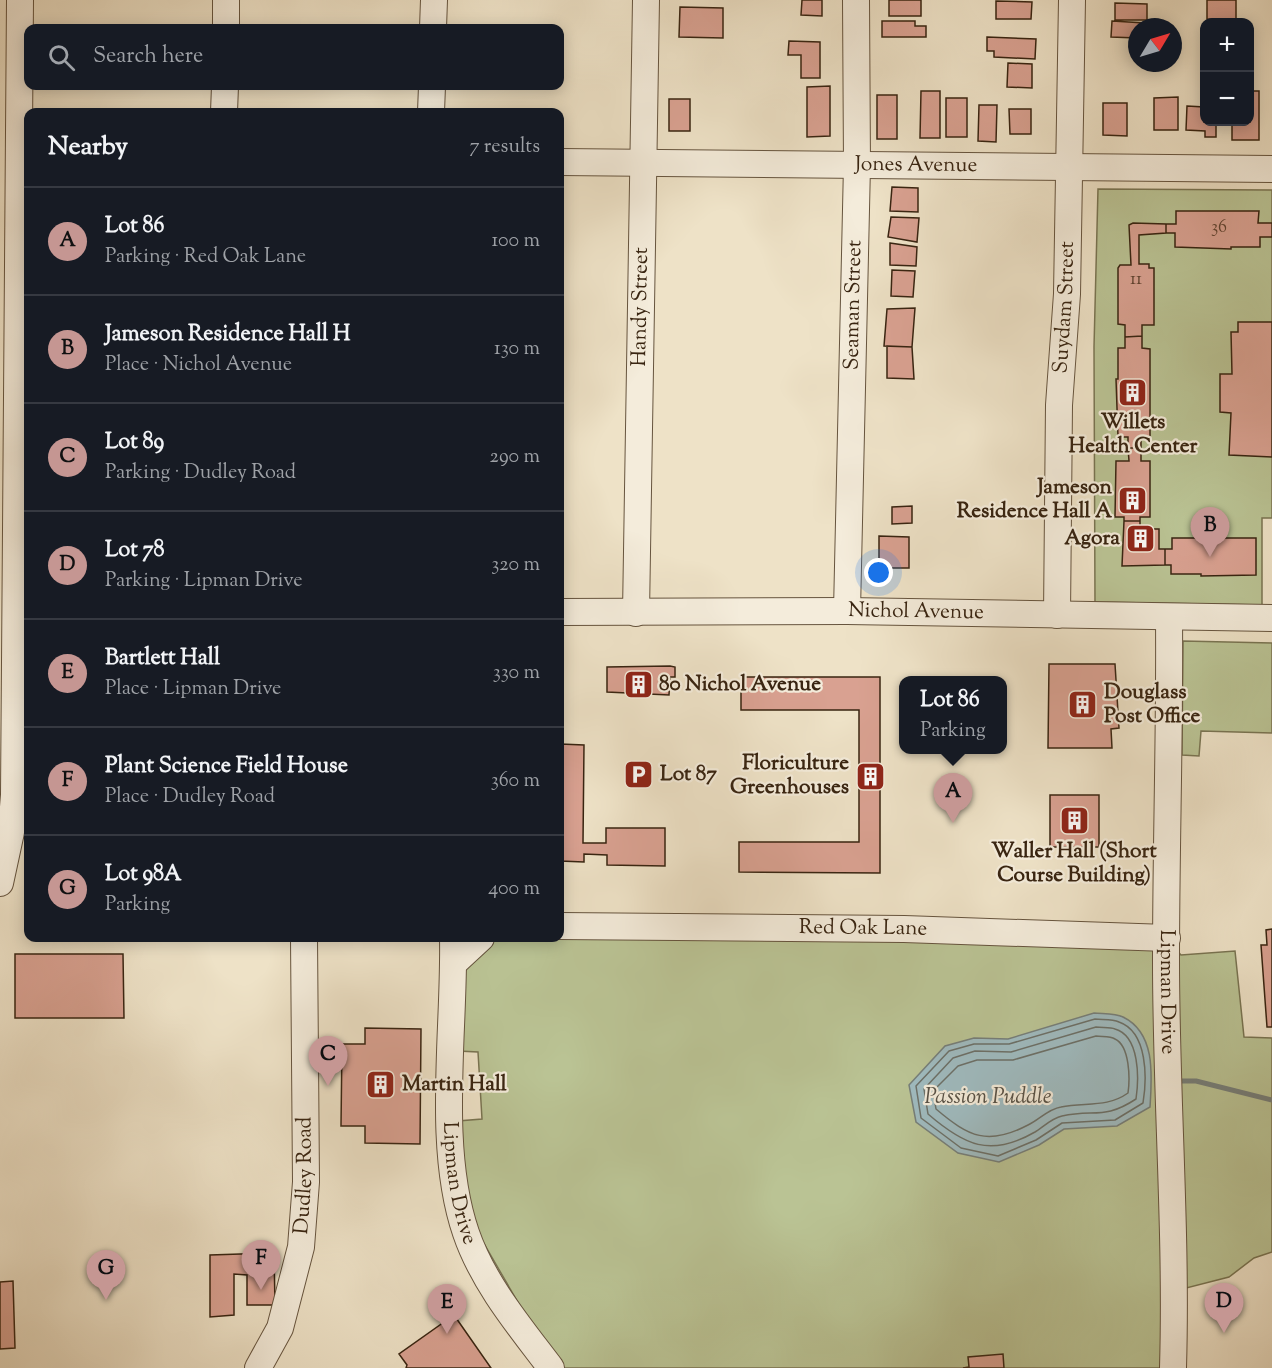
<!DOCTYPE html>
<meta charset="utf-8">
<style>
body{margin:0;font-family:"Sorts Mill Goudy",serif;background:#20242c;color:#f1f3f6}
.controls{position:absolute;right:18px;top:18px;display:grid;overflow:hidden;border-radius:12px;box-shadow:0 3px 15px #0003}
.controls button{width:54px;height:54px;display:grid;place-items:center;padding:0;border:0;border-bottom:2px solid #363941;background:#171b24;color:#f1f3f6;font:30px sans-serif}
.compass{position:absolute;left:1128px;top:18px;width:54px;height:54px;border-radius:50%;background:#171b24;box-shadow:0 3px 15px #0003;rotate:52deg}
.you{position:absolute;left:879px;top:573px;width:21px;height:21px;margin:-15px;border:4px solid #fff;border-radius:50%;background:#1a73e8;box-shadow:0 0 0 9px #1a73e833}
.badge{display:grid;place-items:center;width:39px;height:39px;border-radius:50%;background:#c59692;color:#111;font-size:20px;font-weight:700}
.pin{position:absolute;translate:-50% -50px;filter:drop-shadow(0 2px 3px #0008)}
.pin::after{content:'';position:absolute;top:32px;width:21px;height:18px;background:inherit;clip-path:polygon(0 0,100% 0,50% 100%)}
.popup{position:absolute;left:899px;top:676px;width:108px;height:78px;box-sizing:border-box;display:grid;place-content:center;border-radius:12px;background:#171b24;filter:drop-shadow(0 2px 4px #0005);font-size:20px;white-space:nowrap;color:#9ea1a6}
.popup b{font-size:22px;color:#f1f3f6}
.popup::after{content:'';position:absolute;left:50%;top:100%;margin-left:-12px;border:12px solid transparent;border-top-color:#171b24}
.list{margin:0;padding:0;list-style:none}
h2{display:flex;justify-content:space-between;align-items:center;height:78px;margin:0;padding:0 24px;font-size:26px}
h2 small{font-size:20px;font-weight:400;color:#9ea1a6}
.list li{display:grid;grid-template-columns:39px 1fr auto;gap:18px;align-items:center;box-sizing:border-box;height:108px;padding:0 24px;border-top:2px solid #363941}
.list b{display:block;font-size:22px;white-space:nowrap}
.list p{margin:0;font-size:20px;white-space:nowrap;color:#9ea1a6}
.list em{font-size:20px;font-style:normal;color:#9ea1a6}
.icon{flex:none;width:33px;height:33px;fill:none;stroke:currentColor;stroke-width:2;stroke-linecap:round;stroke-linejoin:round}
.map{position:relative;flex:none;width:1272px;height:1368px;overflow:hidden}
.search{position:absolute;background:#171b24;box-shadow:0 3px 15px #0003;left:24px;top:24px;width:540px;height:66px;display:flex;align-items:center;gap:15px;box-sizing:border-box;padding:0 21px;border-radius:12px;color:#9ea1a6;font-size:22px}
.panel{position:absolute;background:#171b24;box-shadow:0 3px 15px #0003;left:24px;top:108px;width:540px;height:834px;border-radius:12px}
.map>svg:first-child{display:block}
.green{fill:#bac394;stroke:#797452;stroke-width:1.5}
.water{fill:#9fbbc0;stroke:#767f7a;stroke-width:1.5}
.lines{fill:none;stroke-linecap:round;stroke-linejoin:round}
.shore{stroke:#6c7068;stroke-width:1.5}
.stream{stroke:#767f7a;stroke-width:5}
.building{fill:#d9a191;stroke:#382411;stroke-width:1.5}
.minor-casing{stroke:#66543e;stroke-width:28}
.minor{stroke:#f4ecdb;stroke-width:26}
.labels{text-anchor:middle;dominant-baseline:central;stroke-width:4.5;stroke-linejoin:round;paint-order:stroke}
.number-label{font-size:18px;fill:#604331}
.street-label{font-size:21px;fill:#382411;stroke:#f4ecdb}
.poi-label{font-size:21px;font-weight:bold;fill:#382411;stroke:#f4ecdb;text-anchor:start}
.water-label{font-size:22px;font-style:italic;fill:#575146;stroke:#f4ecdb}
</style>
<div class="map">
<svg width="1272" height="1368" viewBox="0 0 1272 1368">
<rect width="100%" height="100%" fill="#eee2c7"/>
<filter id="stains"><feTurbulence type="fractalNoise" baseFrequency=".00333" numOctaves="4"/><feColorMatrix values="0 0 0 0 .2 0 0 0 0 .09 0 0 0 0 .02 0 0 0 .5 -.17"/></filter>
<radialGradient id="worn" r=".72"><stop offset=".6" stop-color="#630" stop-opacity="0"/><stop offset="1" stop-color="#630" stop-opacity=".3"/></radialGradient>
<path class="green" d="M1098,189L1272,190V518H1262V605L1095,602L1094,347Z
M1183,641L1272,643V733L1201,731L1199,756L1182,755Z
M481,938L1169,942L1181,955L1235,951L1244,1037L1272,1038V1252L1254,1258L1229,1277L1182,1289L1172,1368H556L472,1223L458,1121L482,1119L478,1052L458,1051L454,963Z"/>
<path class="water" d="M1094,1013C1103,1014 1115,1013 1123,1017C1156,1033 1152,1076 1150,1107L1117,1126L1064,1129L1039,1145L999,1162L958,1153L916,1122L909,1085L945,1046L974,1038L1008,1039Z"/>
<g class="lines">
<path class="shore" d="M1095,1019C1102,1020 1112,1019 1119,1022C1148,1032 1147,1079 1143,1103L1115,1120L1062,1123L1036,1140L998,1156L961,1148L921,1118L916,1086L949,1051L974,1044H1009Z
M1096,1027C1102,1028 1110,1027 1115,1029C1140,1036 1139,1079 1136,1099C1104,1120 1095,1109 1062,1116C1052,1118 1043,1127 1035,1132C990,1158 964,1145 928,1114L924,1089L953,1058L975,1051L1011,1052Z
M1096,1036C1102,1037 1110,1036 1115,1039C1130,1046 1130,1079 1128,1093C1107,1108 1085,1102 1061,1107C1048,1109 1039,1120 1028,1125C988,1146 969,1137 936,1109L933,1091L958,1066L977,1060H1013Z"/>
<path class="stream" d="M1179,1081H1196L1272,1100"/>
</g>
<path class="building" d="M802,0H822V16L801,15Z
M889,0H921V16H889Z
M1207,0H1236V20L1207,19Z
M996,1L1032,2L1031,19H996Z
M1115,3L1147,4V20H1115Z
M680,7L723,8V38L679,37Z
M882,21H915V26H926V37H882Z
M1112,21L1145,23V27H1137V38L1111,37Z
M987,37L1036,39L1035,59L994,57V51H987Z
M789,41L820,42V78H801V55H788Z
M1008,63L1032,64V88L1007,87Z
M830,86V136L807,137V87Z
M921,91H940V138H920Z
M1250,91H1259V140H1232V122H1250Z
M877,95H897V139H877Z
M1178,97V130H1154V98Z
M946,98H967V137H946Z
M669,99H690V131H669Z
M1103,103H1127V136L1103,135Z
M979,105H997L996,142L978,141Z
M1187,106L1204,107V122H1216V137H1205V131L1186,130Z
M1009,109H1031V134H1010Z
M892,187L918,188V212L890,211Z
M1176,211H1259L1258,223H1272V237H1260V247H1231V249L1175,247V233H1166V224H1176Z
M891,217L919,218L917,242L888,237Z
M1133,223L1166,224V233L1139,235V264H1149V268H1154V325H1142V336L1125,337V325L1118,324V268L1120,265H1131L1129,225Z
M890,243L917,247L916,266L890,265Z
M892,270L915,271L913,297L891,296Z
M915,308L912,347L884,346L887,309Z
M1238,322H1272V457L1229,455L1231,413L1220,412V374H1232L1231,332H1238Z
M1142,336V348L1150,349V437H1141V448H1128V437H1118L1116,379H1118V348H1125V337Z
M887,346L912,347L914,379L887,378Z
M1128,448H1141V461H1150V517H1140V521H1124V517H1115L1116,461H1129Z
M912,506V523L892,524V507Z
M1124,521H1140V529H1159V549H1165V565L1122,566Z
M879,536L909,537V568H879Z
M1172,538H1256V575L1201,576V574H1171V565H1165V549H1172Z
M1049,664H1115L1119,728L1111,729L1112,748H1048Z
M670,666L675,667V677H670L669,695L607,692V667Z
M741,677H880V873L739,872V842H859V710H741Z
M560,744L584,745L583,843H606V828H665V866L607,865V855L584,854V862L560,861Z
M1050,795H1099V847H1050Z
M1272,929V1027H1267L1261,945H1267L1266,930Z
M15,954H123L124,1018H15Z
M365,1028L421,1029L420,1144L365,1143V1126H341L342,1044H365Z
M274,1253L275,1305H247V1275L234,1274V1315L210,1317V1255Z
M13,1281L15,1348L0,1349V1282Z
M454,1315L491,1368H406L407,1365L399,1354Z
M1003,1354L1004,1368H963L969,1367L968,1357Z"/>
<g class="lines">
<defs>
<g id="minor">
<path d="M226,28V0"/>
<path d="M433,28L434,0"/>
<path d="M224,112L225,86"/>
<path d="M431,112L432,86"/>
<path id="s1" d="M560,162L1272,169"/>
<path id="s2" d="M847,611L857,165L856,0"/>
<path id="s3" d="M560,612L847,611L1272,618"/>
<path id="s4" d="M636,613L646,0"/>
<path id="s5" d="M1057,615L1059,405L1067,294L1072,0"/>
<path id="s6" d="M1169,617C1170,731 1166,846 1166,961C1166,1097 1177,1232 1173,1368"/>
<path d="M0,883L11,832L14,795L20,0"/>
<path id="s7" d="M560,926L904,929L1167,938"/>
<path id="s8" d="M453,938C455,1029 436,1146 466,1233C483,1283 520,1327 551,1368"/>
<path d="M454,963L481,938"/>
<path id="s9" d="M258,1368L280,1328L301,1247L306,1182L304,938"/>
</g>
</defs>
<use href="#minor" class="minor-casing"/>
<use href="#minor" class="minor"/>
</g>
<defs>
<symbol id="building-square" viewBox="-11 -11 22 22"><rect x="-9" y="-9" width="18" height="18" rx="4" fill="#8f2418" stroke="#f4ecdb"/><path d="M-4-6H4V6H1V3H-1V6H-4ZM-2.5-4.3h1.7v1.8h-1.7ZM.8-4.3h1.7v1.8H.8ZM-2.5-1h1.7V.8h-1.7ZM.8-1h1.7V.8H.8Z" fill="#fff"/></symbol>
<symbol id="parking-square" viewBox="-11 -11 22 22"><rect x="-9" y="-9" width="18" height="18" rx="4" fill="#8f2418" stroke="#f4ecdb"/><path d="M-3.5-5.5H1a3.5 3.5 0 0 1 0 7H-1V5.5H-3.5ZM-1-3.4V-.6H.8a1.4 1.4 0 0 0 0-2.8Z" fill="#fff"/></symbol>
</defs>
<g fill-rule="evenodd">
<use href="#building-square" x="1116" y="376" width="33" height="33"/>
<use href="#building-square" x="1116" y="484" width="33" height="33"/>
<use href="#building-square" x="1124" y="522" width="33" height="33"/>
<use href="#building-square" x="622" y="668" width="33" height="33"/>
<use href="#building-square" x="1066" y="688" width="33" height="33"/>
<use href="#parking-square" x="622" y="758" width="33" height="33"/>
<use href="#building-square" x="854" y="760" width="33" height="33"/>
<use href="#building-square" x="1058" y="804" width="33" height="33"/>
<use href="#building-square" x="364" y="1068" width="33" height="33"/>
</g>
<g class="labels">
<g class="number-label">
<text x="1219" y="228">36</text>
<text x="1136" y="280">11</text>
</g>
<g class="street-label">
<text stroke="none"><textPath href="#s1" startOffset="356">Jones Avenue</textPath></text>
<text stroke="none"><textPath href="#s2" startOffset="306">Seaman Street</textPath></text>
<text stroke="none"><textPath href="#s4" startOffset="306">Handy Street</textPath></text>
<text stroke="none"><textPath href="#s5" startOffset="308">Suydam Street</textPath></text>
<text stroke="none"><textPath href="#s3" startOffset="356">Nichol Avenue</textPath></text>
<text stroke="none"><textPath href="#s7" startOffset="303">Red Oak Lane</textPath></text>
<text stroke="none"><textPath href="#s6" startOffset="375">Lipman Drive</textPath></text>
<text stroke="none"><textPath href="#s9" startOffset="201">Dudley Road</textPath></text>
<text stroke="none"><textPath href="#s8" startOffset="246">Lipman Drive</textPath></text>
</g>
<g class="poi-label">
<text x="1133" y="423" text-anchor="middle">Willets<tspan x="1133" dy="24">Health Center</tspan></text>
<text x="1112" y="488" text-anchor="end">Jameson<tspan x="1112" dy="24">Residence Hall A</tspan></text>
<text x="1120" y="539" text-anchor="end">Agora</text>
<text x="659" y="685">80 Nichol Avenue</text>
<text x="1104" y="693">Douglass<tspan x="1104" dy="24">Post Office</tspan></text>
<text x="849" y="764" text-anchor="end">Floriculture<tspan x="849" dy="24">Greenhouses</tspan></text>
<text x="660" y="775">Lot 87</text>
<text x="1074" y="852" text-anchor="middle">Waller Hall (Short<tspan x="1074" dy="24">Course Building)</tspan></text>
<text x="402" y="1085">Martin Hall</text>
</g>
<g class="water-label">
<text x="988" y="1098">Passion Puddle</text>
</g>
</g>
<rect width="100%" height="100%" filter="url(#stains)"/>
<rect width="100%" height="100%" fill="url(#worn)"/>
</svg>
<div class="controls">
<button>+</button>
<button>−</button>
</div>
<svg class="compass" viewBox="-18 -18 36 36"><path d="M0-13l5 13h-10z" fill="#e53935"/><path d="M0 13l5-13h-10z" fill="#9ea1a6"/></svg>
<div class="you"></div>
<div class="pin badge" style="left:953px;top:823px">A</div>
<div class="popup"><b>Lot 86</b>Parking</div>
<div class="pin badge" style="left:1210px;top:557px">B</div>
<div class="pin badge" style="left:328px;top:1086px">C</div>
<div class="pin badge" style="left:1224px;top:1333px">D</div>
<div class="pin badge" style="left:447px;top:1334px">E</div>
<div class="pin badge" style="left:261px;top:1290px">F</div>
<div class="pin badge" style="left:106px;top:1300px">G</div>
<div class="search"><svg class="icon" aria-label="search" viewBox="0 0 24 24"><circle cx="10" cy="10" r="6"/><path d="M15 15l6 6"/></svg>Search here</div>
<section class="panel">
<h2>Nearby<small>7 results</small></h2>
<ul class="list">
<li><span class="badge">A</span><div><b>Lot 86</b><p>Parking · Red Oak Lane</p></div><em>100 m</em></li>
<li><span class="badge">B</span><div><b>Jameson Residence Hall H</b><p>Place · Nichol Avenue</p></div><em>130 m</em></li>
<li><span class="badge">C</span><div><b>Lot 89</b><p>Parking · Dudley Road</p></div><em>290 m</em></li>
<li><span class="badge">D</span><div><b>Lot 78</b><p>Parking · Lipman Drive</p></div><em>320 m</em></li>
<li><span class="badge">E</span><div><b>Bartlett Hall</b><p>Place · Lipman Drive</p></div><em>330 m</em></li>
<li><span class="badge">F</span><div><b>Plant Science Field House</b><p>Place · Dudley Road</p></div><em>360 m</em></li>
<li><span class="badge">G</span><div><b>Lot 98A</b><p>Parking</p></div><em>400 m</em></li>
</ul>
</section>
</div>
